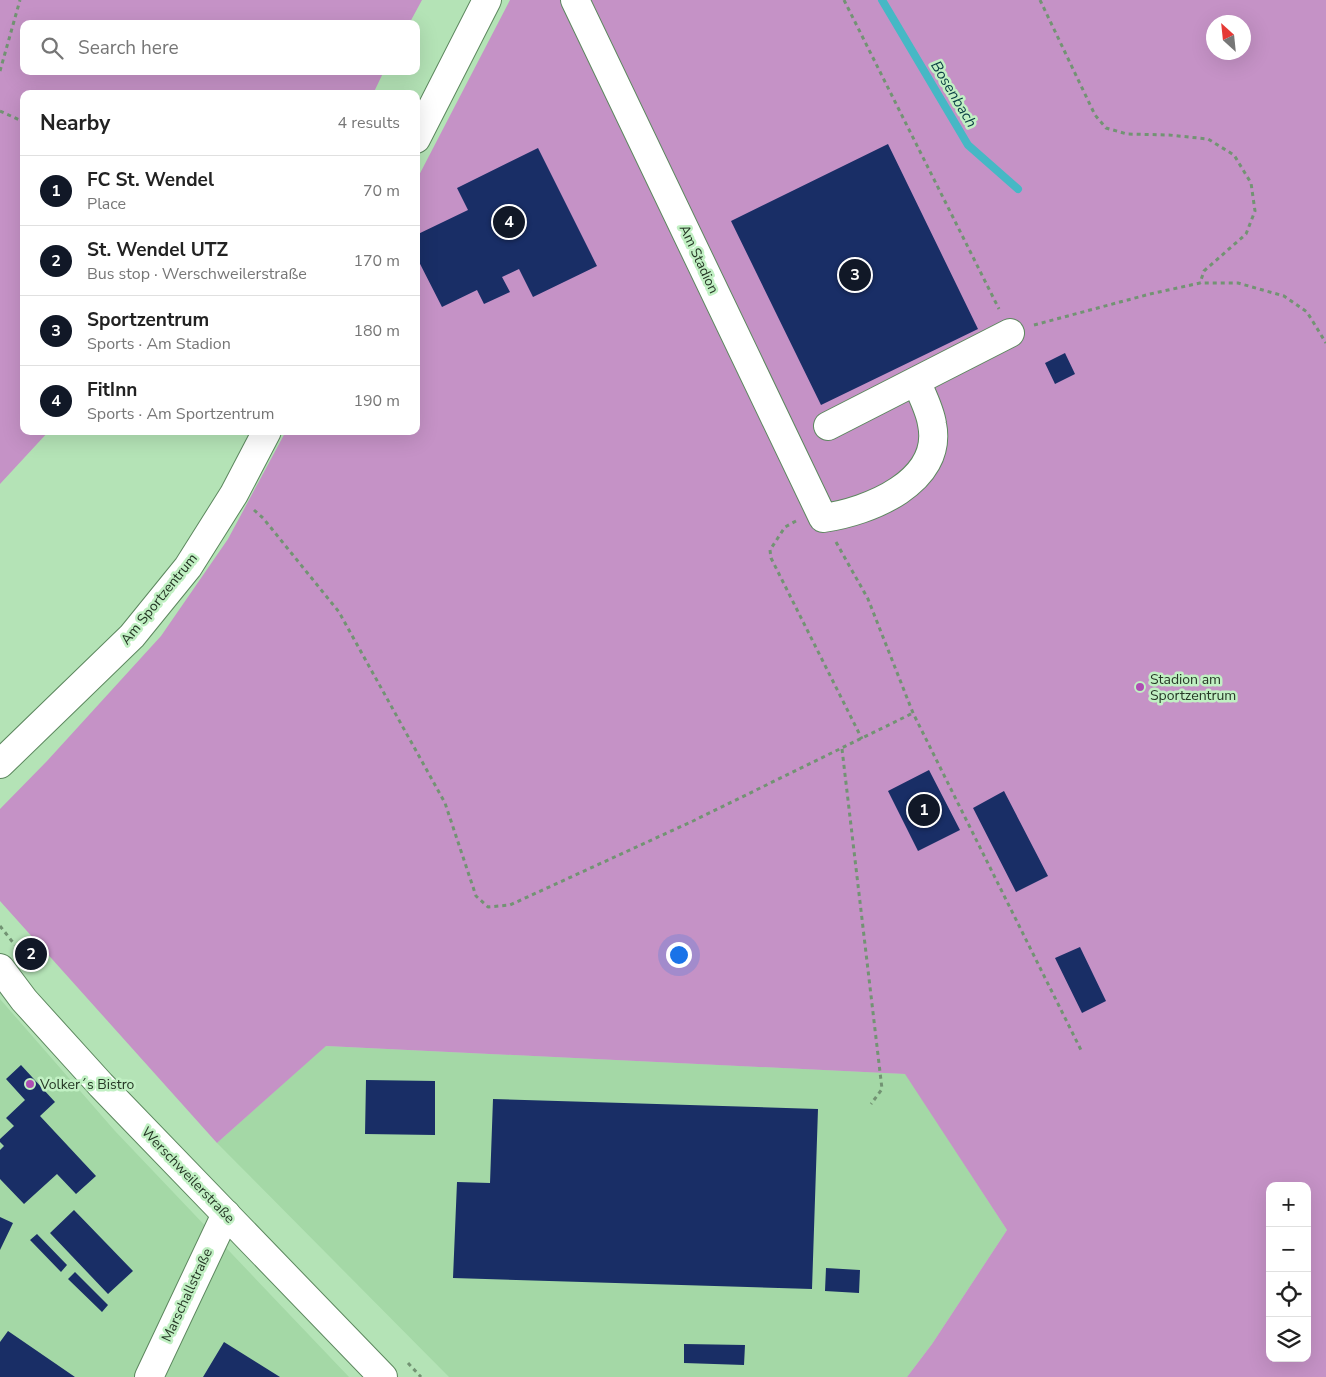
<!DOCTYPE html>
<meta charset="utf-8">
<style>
body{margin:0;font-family:"Nunito Sans",sans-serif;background:#f2f2f2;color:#222}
.controls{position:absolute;right:15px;bottom:15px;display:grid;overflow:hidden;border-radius:10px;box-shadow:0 5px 20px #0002}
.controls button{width:45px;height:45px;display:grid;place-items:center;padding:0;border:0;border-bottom:1px solid #e0e0e0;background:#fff;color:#222;font:25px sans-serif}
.compass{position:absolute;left:1206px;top:15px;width:45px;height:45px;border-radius:50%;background:#fff;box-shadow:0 5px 20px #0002;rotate:333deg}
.you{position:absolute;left:678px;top:954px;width:18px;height:18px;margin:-12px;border:4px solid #fff;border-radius:50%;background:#1a73e8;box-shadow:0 0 0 8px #1a73e833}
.badge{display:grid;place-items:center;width:32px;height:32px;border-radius:50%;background:#111827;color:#fff;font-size:16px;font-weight:700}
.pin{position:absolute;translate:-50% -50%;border:2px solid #fff;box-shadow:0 1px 5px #0006}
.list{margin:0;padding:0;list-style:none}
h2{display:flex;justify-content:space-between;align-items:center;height:65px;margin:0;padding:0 20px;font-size:21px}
h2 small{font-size:16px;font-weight:400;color:#767676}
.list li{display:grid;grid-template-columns:32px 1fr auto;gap:15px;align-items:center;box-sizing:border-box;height:70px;padding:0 20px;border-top:1px solid #e0e0e0}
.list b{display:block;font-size:19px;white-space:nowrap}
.list p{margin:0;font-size:16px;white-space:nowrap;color:#767676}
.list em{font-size:16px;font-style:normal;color:#767676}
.icon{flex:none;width:28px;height:28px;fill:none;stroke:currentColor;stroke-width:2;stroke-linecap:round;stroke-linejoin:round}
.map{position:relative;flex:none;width:1326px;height:1377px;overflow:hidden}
.search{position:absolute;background:#fff;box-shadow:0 5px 20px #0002;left:20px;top:20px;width:400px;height:55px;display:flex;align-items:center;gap:12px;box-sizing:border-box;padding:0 18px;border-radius:10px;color:#767676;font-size:19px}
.panel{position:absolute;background:#fff;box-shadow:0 5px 20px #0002;left:20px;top:90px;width:400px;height:345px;border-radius:10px}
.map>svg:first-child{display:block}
.built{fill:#a4d8a6}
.green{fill:#c592c6;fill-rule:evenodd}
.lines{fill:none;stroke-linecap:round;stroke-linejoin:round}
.stream{stroke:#46b8c5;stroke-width:8}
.building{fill:#192e66}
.minor-casing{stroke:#5c875e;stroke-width:30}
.major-casing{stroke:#5c875e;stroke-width:30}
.path{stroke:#729373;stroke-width:3;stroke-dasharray:4 4;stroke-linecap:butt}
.minor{stroke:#fff;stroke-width:28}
.major{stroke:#fff;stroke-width:28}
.poi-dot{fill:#af4db4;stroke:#c1f0c3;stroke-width:2}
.labels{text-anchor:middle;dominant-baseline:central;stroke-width:5;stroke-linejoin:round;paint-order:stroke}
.street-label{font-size:14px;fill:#263826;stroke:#c1f0c3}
.poi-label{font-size:14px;fill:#263826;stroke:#c1f0c3;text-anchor:start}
.water-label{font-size:15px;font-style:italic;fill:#0a3f44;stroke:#c1f0c3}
</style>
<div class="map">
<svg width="1326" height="1377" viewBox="0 0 1326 1377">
<rect width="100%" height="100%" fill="#b4e3b6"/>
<path class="built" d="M0,999L115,1131L349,1377H0Z
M325,1046L906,1074L1007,1230L932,1344L907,1377H449L217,1143Z"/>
<path class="green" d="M0,0H422L409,24H24V71H384L373,94H24V431H49L0,484Z
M510,0H1326V1377H907L932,1344L1007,1230L905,1074L326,1046L217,1143L0,901V809L47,761L161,636L228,539L286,431H416V181ZM1214,22H1244V52H1214ZM1270,1186H1307V1358H1270Z"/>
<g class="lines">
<path class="stream" d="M882,0L968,145L1018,189"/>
</g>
<path class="building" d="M888,144L978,329L821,405L731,221Z
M538,148L597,266L533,297L519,269L502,277L510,292L484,304L477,290L442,307L416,256V235L468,210L457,188Z
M1065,353L1075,374L1055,384L1045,363Z
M929,770L960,830L918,851L888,791Z
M1004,791L1048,876L1016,892L973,808Z
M1080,947L1106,1001L1082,1013L1055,958Z
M21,1065L55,1102L40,1116L96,1176L76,1194L57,1174L24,1204L0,1179V1150L4,1146L0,1142V1139L14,1126L6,1118L25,1100L6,1079Z
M366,1080L435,1081V1135L365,1134Z
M493,1099L818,1109L812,1289L453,1278L457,1182L490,1183Z
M74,1210L133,1271L108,1294L50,1233Z
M0,1217L13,1223L0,1250Z
M37,1234L67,1265L61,1272L30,1240Z
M826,1268L860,1270L859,1293L825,1291Z
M75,1272L108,1305L102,1312L68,1279Z
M8,1331L75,1377H0V1342Z
M224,1342L280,1377H203Z
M684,1344L745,1345L744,1365L684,1363Z"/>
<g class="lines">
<defs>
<path id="minor" d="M575,0L823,518C868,512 944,482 932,424C930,410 922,395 916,381
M416,139L487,0
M828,426L1010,333
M0,764L132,636L188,567L234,494L267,431
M149,1377L226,1214"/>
<path id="major" d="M0,968L24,1000L101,1085L383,1377"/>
</defs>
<use href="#minor" class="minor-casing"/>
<use href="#major" class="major-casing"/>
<path class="path" d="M844,0L999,309
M1040,0L1095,115L1106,128L1127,134L1169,135L1208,139L1234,155L1251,183L1255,211L1246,234L1204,271L1200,283
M0,71L20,0
M0,111L24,122
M1034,325L1150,294L1200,283H1238L1284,296L1307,312L1326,343
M254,510L263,518L339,612L445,803L476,896L488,907L510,905L693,821L913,713
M796,521L785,527L770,550L771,558L862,739
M836,542L868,599L913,713L1081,1050
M842,749L882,1089L871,1104
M0,926L15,945
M408,1363L421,1377"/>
<use href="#minor" class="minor"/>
<use href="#major" class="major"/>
</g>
<g class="poi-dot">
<circle cx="1140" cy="687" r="5"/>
<circle cx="30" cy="1084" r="5"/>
</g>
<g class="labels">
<g class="street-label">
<text transform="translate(699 259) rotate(65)">Am Stadion</text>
<text transform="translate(159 599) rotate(-51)">Am Sportzentrum</text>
<text transform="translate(188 1175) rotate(46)">Werschweilerstraße</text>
<text transform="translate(187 1295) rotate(-65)">Marschallstraße</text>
</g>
<g class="poi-label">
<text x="1150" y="679">Stadion am<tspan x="1150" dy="16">Sportzentrum</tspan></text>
<text x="40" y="1084">Volker´s Bistro</text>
</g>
<g class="water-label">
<text transform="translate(954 94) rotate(59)">Bosenbach</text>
</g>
</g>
</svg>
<div class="controls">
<button>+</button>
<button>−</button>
<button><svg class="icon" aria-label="locate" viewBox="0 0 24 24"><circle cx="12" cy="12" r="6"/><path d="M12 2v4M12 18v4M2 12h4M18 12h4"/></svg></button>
<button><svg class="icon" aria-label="layers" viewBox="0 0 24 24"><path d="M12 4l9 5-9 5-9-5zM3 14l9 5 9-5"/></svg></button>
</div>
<svg class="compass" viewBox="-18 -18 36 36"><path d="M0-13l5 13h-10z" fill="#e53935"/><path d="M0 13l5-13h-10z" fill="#767676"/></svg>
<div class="you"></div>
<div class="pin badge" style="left:924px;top:810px">1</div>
<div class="pin badge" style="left:31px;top:954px">2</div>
<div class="pin badge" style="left:855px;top:275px">3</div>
<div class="pin badge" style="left:509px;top:222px">4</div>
<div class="search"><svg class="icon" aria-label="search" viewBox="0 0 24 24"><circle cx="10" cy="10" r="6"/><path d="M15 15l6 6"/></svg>Search here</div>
<section class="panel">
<h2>Nearby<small>4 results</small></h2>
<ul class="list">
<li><span class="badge">1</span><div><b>FC St. Wendel</b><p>Place</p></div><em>70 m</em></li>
<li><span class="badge">2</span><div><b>St. Wendel UTZ</b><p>Bus stop · Werschweilerstraße</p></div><em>170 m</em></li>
<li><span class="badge">3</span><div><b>Sportzentrum</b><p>Sports · Am Stadion</p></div><em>180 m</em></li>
<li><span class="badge">4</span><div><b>FitInn</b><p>Sports · Am Sportzentrum</p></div><em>190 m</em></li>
</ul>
</section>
</div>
